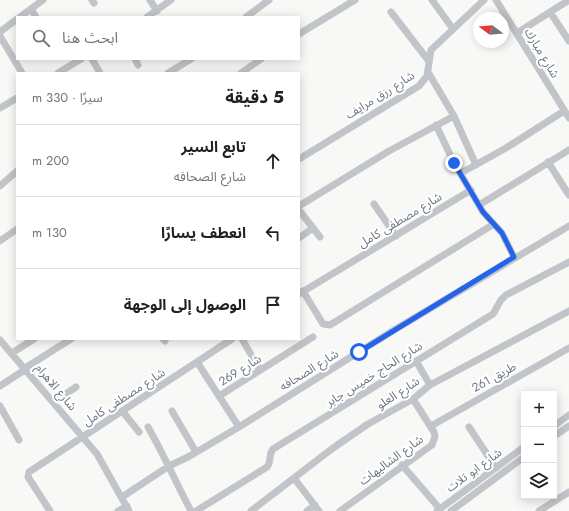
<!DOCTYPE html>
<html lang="ar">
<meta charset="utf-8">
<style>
body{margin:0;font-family:Jost,"Noto Sans Arabic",sans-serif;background:#f6f6f6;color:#202124;direction:rtl}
.controls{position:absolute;right:12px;bottom:12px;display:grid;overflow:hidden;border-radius:0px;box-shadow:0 2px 10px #0003}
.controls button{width:36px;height:36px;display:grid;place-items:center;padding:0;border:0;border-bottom:1px solid #e0e0e0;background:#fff;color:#202124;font:20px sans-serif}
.compass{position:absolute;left:473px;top:12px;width:36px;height:36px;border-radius:50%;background:#fff;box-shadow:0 2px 10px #0003;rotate:286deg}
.stop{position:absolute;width:12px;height:12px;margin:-9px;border:3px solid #2563eb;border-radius:50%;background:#fff}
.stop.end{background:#2563eb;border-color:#fff;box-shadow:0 1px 4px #0008}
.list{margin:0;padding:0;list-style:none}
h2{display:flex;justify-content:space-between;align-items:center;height:52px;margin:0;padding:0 16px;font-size:17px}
h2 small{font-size:13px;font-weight:400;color:#757577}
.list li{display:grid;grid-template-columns:26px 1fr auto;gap:12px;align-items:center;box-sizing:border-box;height:72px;padding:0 16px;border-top:1px solid #e0e0e0}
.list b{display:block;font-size:15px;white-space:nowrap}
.list p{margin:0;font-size:13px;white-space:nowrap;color:#757577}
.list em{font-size:13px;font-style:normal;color:#757577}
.icon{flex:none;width:22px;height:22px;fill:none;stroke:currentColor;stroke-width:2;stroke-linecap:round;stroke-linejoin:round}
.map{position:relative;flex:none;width:569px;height:511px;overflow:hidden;direction:ltr}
.search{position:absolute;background:#fff;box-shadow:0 2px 10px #0003;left:16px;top:16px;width:284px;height:44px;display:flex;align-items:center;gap:10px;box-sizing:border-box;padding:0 14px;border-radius:0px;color:#757577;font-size:15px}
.panel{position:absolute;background:#fff;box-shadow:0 2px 10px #0003;left:16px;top:72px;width:284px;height:268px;border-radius:0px;direction:rtl}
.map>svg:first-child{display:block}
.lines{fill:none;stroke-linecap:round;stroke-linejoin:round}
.minor{stroke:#c1c4c8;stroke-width:7}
.route{stroke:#2563eb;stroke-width:5}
.labels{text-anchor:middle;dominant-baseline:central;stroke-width:4;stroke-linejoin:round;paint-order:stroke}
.street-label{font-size:12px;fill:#6b7884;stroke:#fff}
</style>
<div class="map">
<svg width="569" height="511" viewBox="0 0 569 511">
<rect width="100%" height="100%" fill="#f8f9f7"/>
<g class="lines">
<path class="minor" d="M92,0L94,3
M150,0L157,11
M432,0L453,29
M496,0L569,118
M31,9L36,17
M391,12L428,60
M550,12L569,41
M20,17L43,0
M147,17L171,0
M246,17L269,0
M0,32L17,19
M517,33L569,0
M299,34L355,0
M0,36L22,73
M92,59L100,73
M135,59L138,65
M428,72L454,116L476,165
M58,73L81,59
M168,73L191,59
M241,73L261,59
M0,108L17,98
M436,125L454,163L483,212L502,233L514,257
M299,159L419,86L427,76L431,50L484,0
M548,162L569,195
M461,173L506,148L564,111
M0,186L17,171
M374,204L396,236
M479,205L569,150
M299,206L389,151L454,116
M299,210L320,237
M299,238L313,228
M0,241L17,229
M303,291L323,324L330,325L494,224
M299,294L471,190
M163,339L165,341
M242,339L260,370
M0,340L97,454L129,511
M12,353L34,339
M416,361L430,385
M197,362L239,427
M25,368L71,339
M0,386L26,369
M219,396L313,337
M54,402L76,387
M0,406L19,440
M172,411L196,452
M123,412L139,432
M431,426L569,348
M554,426L569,415
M148,427C164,455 176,483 191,511
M469,427L496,468
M554,436L569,426
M402,465L440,509
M294,478L319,511
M122,497L169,466L188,457L239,427L394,330L569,226
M50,511L28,477L29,472L232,339
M118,511L127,506
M196,511L267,467C272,461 268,455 273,449L493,314L501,300L506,295L569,262
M251,511L333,448L368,424L413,399L430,385L569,311
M307,511L315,505
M340,511L432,445L435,436L434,432L413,399
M437,511L524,447
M451,511L524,457
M539,511L569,492"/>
</g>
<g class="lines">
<path class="route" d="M359,352L514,257L502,233L483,212L454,163"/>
</g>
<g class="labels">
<g class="street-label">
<text transform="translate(542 53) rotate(59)">شارع مبارك</text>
<text transform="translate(380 95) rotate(-32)">شارع رزق مرايف</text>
<text transform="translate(400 220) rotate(-31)">شارع مصطفى كامل</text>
<text transform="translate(240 370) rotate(-32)">شارع 269</text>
<text transform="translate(309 370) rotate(-32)">شارع الصحافه</text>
<text transform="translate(374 374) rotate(-32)">شارع الحاج خميس جابر</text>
<text transform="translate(494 377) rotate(-29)">طريق 261</text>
<text transform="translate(56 387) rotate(50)">شارع الاهرام</text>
<text transform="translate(398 393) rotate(-33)">شارع العلو</text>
<text transform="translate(124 397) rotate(-33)">شارع مصطفى كامل</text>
<text transform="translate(391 460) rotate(-36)">شارع الشاليهات</text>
<text transform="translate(474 470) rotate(-36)">شارع ابو تلات</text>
</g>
</g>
</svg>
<div class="controls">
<button>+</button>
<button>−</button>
<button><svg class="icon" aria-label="layers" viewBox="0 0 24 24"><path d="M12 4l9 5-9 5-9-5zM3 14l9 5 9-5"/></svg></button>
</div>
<svg class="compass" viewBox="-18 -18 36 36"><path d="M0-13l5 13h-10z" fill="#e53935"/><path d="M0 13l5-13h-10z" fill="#757577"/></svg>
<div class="stop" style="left:359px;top:352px"></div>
<div class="stop end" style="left:454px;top:163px"></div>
<div class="search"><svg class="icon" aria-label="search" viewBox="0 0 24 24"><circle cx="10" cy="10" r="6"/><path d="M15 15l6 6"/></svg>ابحث هنا</div>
<section class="panel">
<h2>5 دقيقة<small>سيرًا · 330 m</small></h2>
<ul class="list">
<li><svg class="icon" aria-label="ahead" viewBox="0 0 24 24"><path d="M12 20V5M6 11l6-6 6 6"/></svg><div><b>تابع السير</b><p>شارع الصحافه</p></div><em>200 m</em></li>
<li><svg class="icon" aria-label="left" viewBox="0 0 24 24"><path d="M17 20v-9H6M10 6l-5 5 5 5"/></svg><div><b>انعطف يسارًا</b></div><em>130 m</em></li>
<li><svg class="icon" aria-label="arrive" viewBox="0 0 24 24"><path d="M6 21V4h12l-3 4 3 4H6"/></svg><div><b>الوصول إلى الوجهة</b></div></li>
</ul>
</section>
</div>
